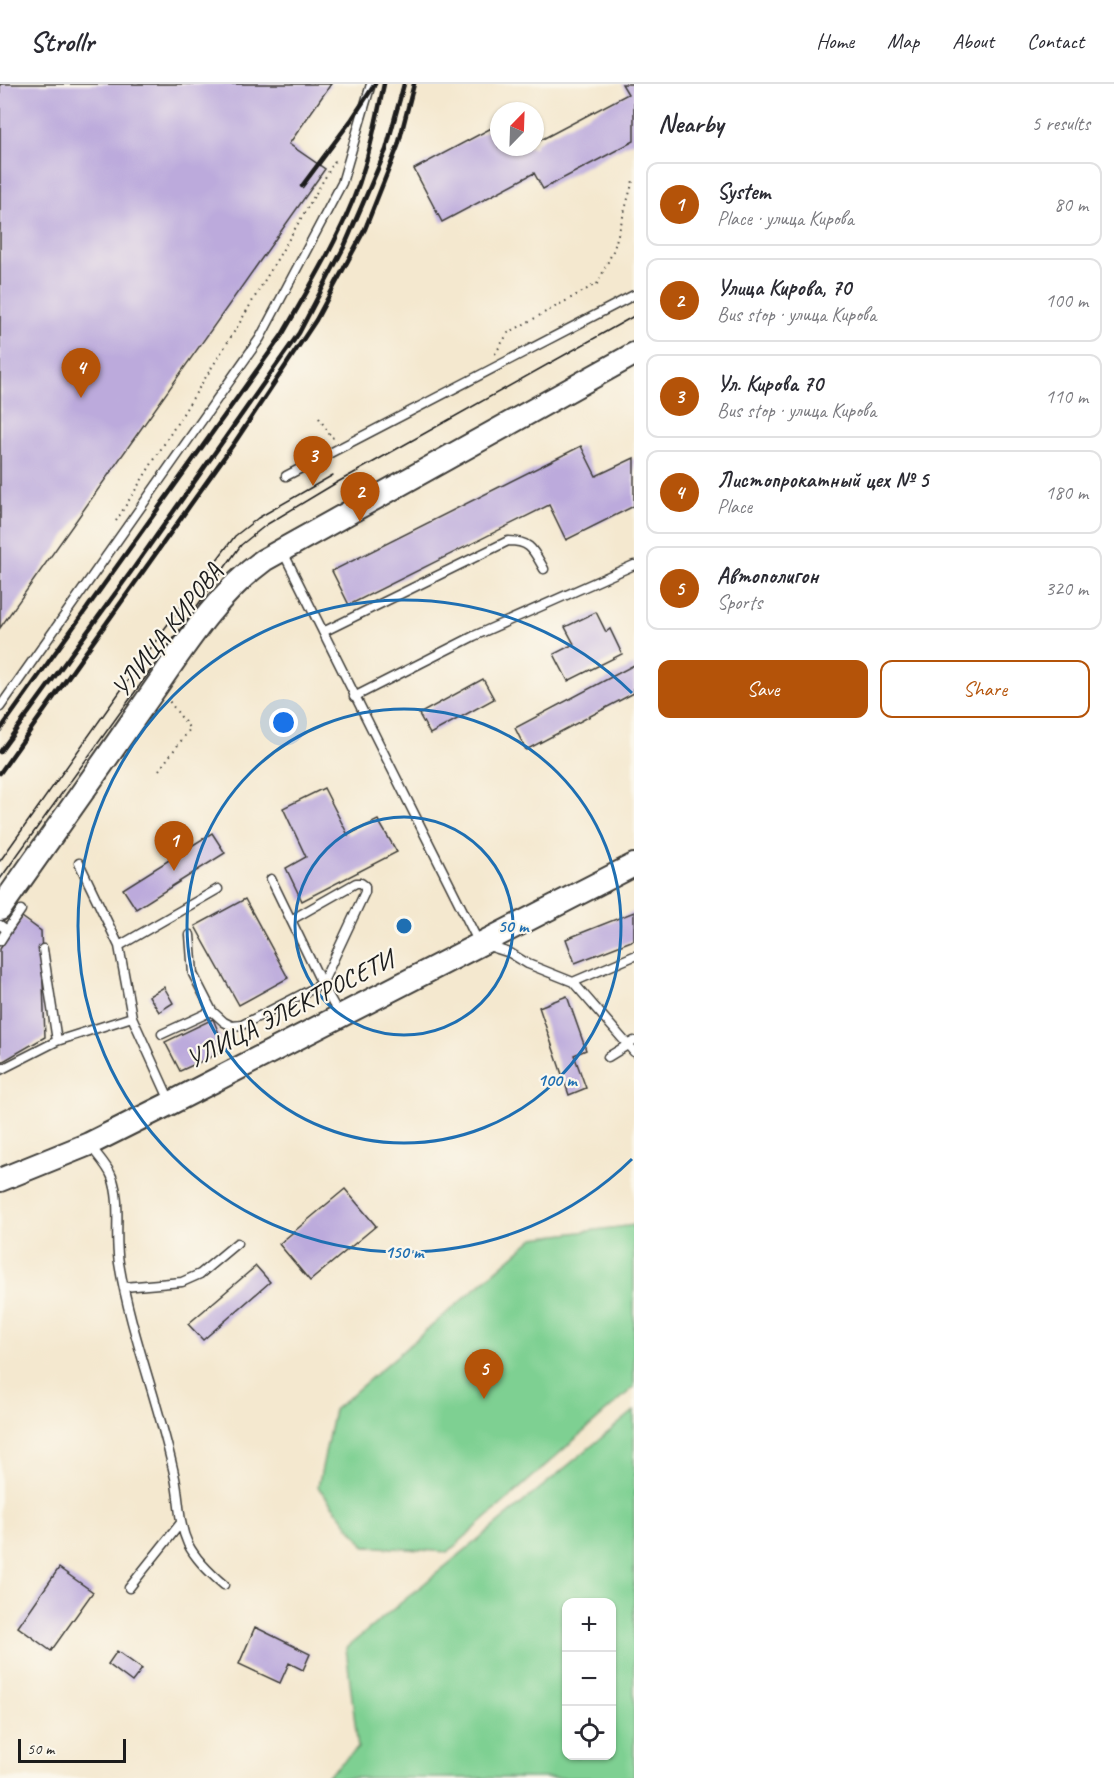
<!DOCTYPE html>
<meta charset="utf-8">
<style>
body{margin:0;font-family:Caveat,sans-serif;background:#f2f2f3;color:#2b2b33}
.controls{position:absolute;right:18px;bottom:18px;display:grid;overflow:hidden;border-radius:12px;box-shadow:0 2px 4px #0004}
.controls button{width:54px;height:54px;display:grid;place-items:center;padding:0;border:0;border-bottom:2px solid #e1e1e2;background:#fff;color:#2b2b33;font:30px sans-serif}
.compass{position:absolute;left:490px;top:18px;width:54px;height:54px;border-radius:50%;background:#fff;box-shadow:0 2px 4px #0004;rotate:23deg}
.scale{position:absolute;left:18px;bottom:15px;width:108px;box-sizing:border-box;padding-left:6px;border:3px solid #1c1c1c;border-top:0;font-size:16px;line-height:21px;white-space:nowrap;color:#1c1c1c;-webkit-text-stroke:4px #fbf7ec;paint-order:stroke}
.you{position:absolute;left:284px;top:639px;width:21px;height:21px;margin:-15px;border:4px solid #fff;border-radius:50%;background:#1a73e8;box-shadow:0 0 0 9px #1a73e833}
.badge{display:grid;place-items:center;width:39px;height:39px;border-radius:50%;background:#b45309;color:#fff;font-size:20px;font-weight:700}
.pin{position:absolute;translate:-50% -50px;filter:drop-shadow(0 2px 3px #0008)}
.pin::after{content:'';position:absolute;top:32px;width:21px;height:18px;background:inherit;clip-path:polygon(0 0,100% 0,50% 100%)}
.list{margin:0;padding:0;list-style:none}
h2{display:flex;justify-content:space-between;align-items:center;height:78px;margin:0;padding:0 24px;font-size:26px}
h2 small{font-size:20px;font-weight:400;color:#7c7c81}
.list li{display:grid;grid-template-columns:39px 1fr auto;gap:18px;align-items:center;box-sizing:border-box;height:84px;margin:0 12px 12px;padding:0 12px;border:2px solid #e1e1e2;border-radius:12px}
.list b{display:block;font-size:22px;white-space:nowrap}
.list p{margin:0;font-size:20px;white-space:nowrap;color:#7c7c81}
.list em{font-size:20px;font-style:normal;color:#7c7c81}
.actions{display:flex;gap:12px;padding:18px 24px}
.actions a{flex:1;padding:14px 0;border:2px solid #b45309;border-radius:12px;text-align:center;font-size:21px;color:#b45309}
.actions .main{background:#b45309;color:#fff}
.icon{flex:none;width:33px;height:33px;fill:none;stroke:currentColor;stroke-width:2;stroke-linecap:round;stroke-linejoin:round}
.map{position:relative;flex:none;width:634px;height:1694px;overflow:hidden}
header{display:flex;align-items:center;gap:36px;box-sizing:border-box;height:84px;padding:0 30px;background:#fff;border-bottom:2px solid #e1e1e2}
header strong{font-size:28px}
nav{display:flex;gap:33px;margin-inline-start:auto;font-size:21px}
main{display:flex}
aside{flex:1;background:#fff}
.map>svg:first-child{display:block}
.green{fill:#7ed092;stroke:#4d7657;stroke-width:1.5;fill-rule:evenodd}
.building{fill:#bcaadc}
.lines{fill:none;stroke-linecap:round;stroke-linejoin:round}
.lane-casing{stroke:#3c3b37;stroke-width:11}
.secondary-casing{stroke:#3c3b37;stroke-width:26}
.path{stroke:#3c3b37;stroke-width:2;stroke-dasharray:1.5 4.5;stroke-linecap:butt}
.lane{stroke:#fff;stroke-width:8}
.secondary{stroke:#fff;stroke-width:22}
.tram{stroke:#1c1c1c;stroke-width:1.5}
.rail{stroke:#1c1c1c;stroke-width:4.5}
.ring{fill:none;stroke:#1f6fb2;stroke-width:3}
.labels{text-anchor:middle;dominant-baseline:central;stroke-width:4.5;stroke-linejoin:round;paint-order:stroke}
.street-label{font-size:26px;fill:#1c1c1c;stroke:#fbf7ec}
.centre{fill:#1f6fb2;stroke:#fbf7ec;stroke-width:3}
.ring-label{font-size:18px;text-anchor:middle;font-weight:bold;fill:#1f6fb2;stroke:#fbf7ec;stroke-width:4.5;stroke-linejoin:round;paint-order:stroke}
</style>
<header>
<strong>Strollr</strong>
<nav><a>Home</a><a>Map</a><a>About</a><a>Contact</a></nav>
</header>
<main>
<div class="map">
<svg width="634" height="1694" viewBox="0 0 634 1694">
<rect width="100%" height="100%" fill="#fbf7ec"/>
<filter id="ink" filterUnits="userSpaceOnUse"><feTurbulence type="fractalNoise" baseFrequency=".0167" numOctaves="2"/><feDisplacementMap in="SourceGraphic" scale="12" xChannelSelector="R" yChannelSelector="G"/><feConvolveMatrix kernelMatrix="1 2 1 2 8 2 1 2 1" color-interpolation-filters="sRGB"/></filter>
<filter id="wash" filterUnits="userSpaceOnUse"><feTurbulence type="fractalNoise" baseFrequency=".008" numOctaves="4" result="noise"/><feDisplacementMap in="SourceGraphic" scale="24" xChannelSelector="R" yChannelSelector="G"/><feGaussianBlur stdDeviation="1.35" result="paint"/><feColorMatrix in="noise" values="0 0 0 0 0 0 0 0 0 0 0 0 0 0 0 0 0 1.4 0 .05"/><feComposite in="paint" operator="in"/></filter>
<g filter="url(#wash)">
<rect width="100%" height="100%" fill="#f4e8cf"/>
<path class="green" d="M634,1141V1303L448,1468L365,1462L318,1403L334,1326L534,1154Z
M634,1327V1694H325L358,1664L346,1564ZM566,1518H612V1672H566Z"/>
<g id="blocks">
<path class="building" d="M0,0H331L289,60L325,85L0,544Z
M622,0H634V57L543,105L534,89L442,138L414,85L499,40V63H535V59L628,10Z
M581,362L596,392L634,374V422L566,456L549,421L349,521L332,487Z
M596,528L606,548L610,545L622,570L568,597L554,570L574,560L565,543Z
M634,581V609L526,666L515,644Z
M483,595L494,615L430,650L419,630Z
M324,704L348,751L378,736L397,768L302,817L286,784L306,773L283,724Z
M212,749L225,769L136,825L123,805Z
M245,815L288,894L239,921L195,842Z
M634,828V856L575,879L566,855Z
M22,833L41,847L45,953L0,979V865Z
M164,903L173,919L159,928L149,912Z
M567,912L586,966L574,971L586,1004L569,1011L539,923Z
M213,935L226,966L180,987L165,958Z
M345,1105L376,1142L310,1197L279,1160Z
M256,1182L270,1198L203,1256L188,1240Z
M59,1484L93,1508L51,1567L18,1543Z
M255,1543L310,1570L303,1586L289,1579L280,1599L239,1580Z
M117,1567L142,1585L132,1598L108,1580Z"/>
</g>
</g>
<g filter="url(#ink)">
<use href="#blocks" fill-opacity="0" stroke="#3c3b37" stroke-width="1.5"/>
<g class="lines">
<defs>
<path id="lane" d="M286,392L634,211
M282,466L479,859L510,869L528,880L573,898L634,872
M323,548L508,457C531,457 533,466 544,485
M354,613L474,552L634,481
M0,623L260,254L342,99L371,0
M79,779L119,862L132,933L171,1019
M271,795L322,900L340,932
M0,841L7,846L0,857
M7,846L21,826
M190,851L193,890L212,927L224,938L232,942L242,941L322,900L365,808V802L361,799H356L291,836
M119,862L218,805
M573,898L634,968
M162,950L212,927
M57,957L132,933
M608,973L634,957
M0,986L57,957L43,865
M89,1060C96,1070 108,1082 112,1093C122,1120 114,1150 119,1179C131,1252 160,1321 175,1394C180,1418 178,1438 188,1460C196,1476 211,1490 224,1501
M124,1203L182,1198L200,1190L237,1159
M129,1504L180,1440"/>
<path id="secondary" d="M0,825C47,758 95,691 142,623C179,571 212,514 264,476L634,270
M0,1096L89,1060L171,1019L634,781"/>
</defs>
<use href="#lane" class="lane-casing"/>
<use href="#secondary" class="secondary-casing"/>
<path class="path" d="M495,270L508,249L598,199L614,165L634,93
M319,334L332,354L334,353
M116,437L239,240L336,75
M159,686L190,645L169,617"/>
<use href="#lane" class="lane"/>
<use href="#secondary" class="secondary"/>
<path class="tram" d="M0,777L165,544L235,452L258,434L333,391
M0,795L241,461L266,441L336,399L634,232"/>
<path class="rail" d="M302,102L352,35L375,0
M0,646L282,251C313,197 348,141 365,81C373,54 378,27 384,0
M0,668L133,485L299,249L344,163L386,66L404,0
M0,689L235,358L316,236L365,145L398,62L414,0"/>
</g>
</g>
<g class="ring">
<circle cx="404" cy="842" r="109"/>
<circle cx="404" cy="842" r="217"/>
<path d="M632 1075A326 326 0 1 1 632 609"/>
</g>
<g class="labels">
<g class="street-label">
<text transform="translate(167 546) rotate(-52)">УЛИЦА КИРОВА</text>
<text transform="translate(290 925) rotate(-27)">УЛИЦА ЭЛЕКТРОСЕТИ</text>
</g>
</g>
<circle cx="404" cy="842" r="9" class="centre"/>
<g class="ring-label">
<text x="513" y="848">50 m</text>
<text x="557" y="1002">100 m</text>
<text x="404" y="1174">150 m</text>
</g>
</svg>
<div class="controls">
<button>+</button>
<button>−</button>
<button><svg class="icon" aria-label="locate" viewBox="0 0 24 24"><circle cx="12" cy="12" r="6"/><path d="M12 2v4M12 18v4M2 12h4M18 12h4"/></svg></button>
</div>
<svg class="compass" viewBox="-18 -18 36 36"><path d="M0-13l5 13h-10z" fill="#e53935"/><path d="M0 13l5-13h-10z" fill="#7c7c81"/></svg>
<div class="scale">50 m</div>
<div class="you"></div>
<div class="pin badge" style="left:174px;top:787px">1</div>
<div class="pin badge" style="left:360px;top:438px">2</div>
<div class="pin badge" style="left:313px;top:402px">3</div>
<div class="pin badge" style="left:81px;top:314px">4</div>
<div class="pin badge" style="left:484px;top:1315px">5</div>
</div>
<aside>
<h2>Nearby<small>5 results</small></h2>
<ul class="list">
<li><span class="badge">1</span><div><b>System</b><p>Place · улица Кирова</p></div><em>80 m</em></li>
<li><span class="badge">2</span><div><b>Улица Кирова, 70</b><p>Bus stop · улица Кирова</p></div><em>100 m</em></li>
<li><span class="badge">3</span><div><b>Ул. Кирова 70</b><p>Bus stop · улица Кирова</p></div><em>110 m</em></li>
<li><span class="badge">4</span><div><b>Листопрокатный цех № 5</b><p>Place</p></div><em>180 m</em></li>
<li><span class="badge">5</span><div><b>Автополигон</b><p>Sports</p></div><em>320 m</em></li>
</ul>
<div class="actions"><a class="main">Save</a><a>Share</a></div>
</aside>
</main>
